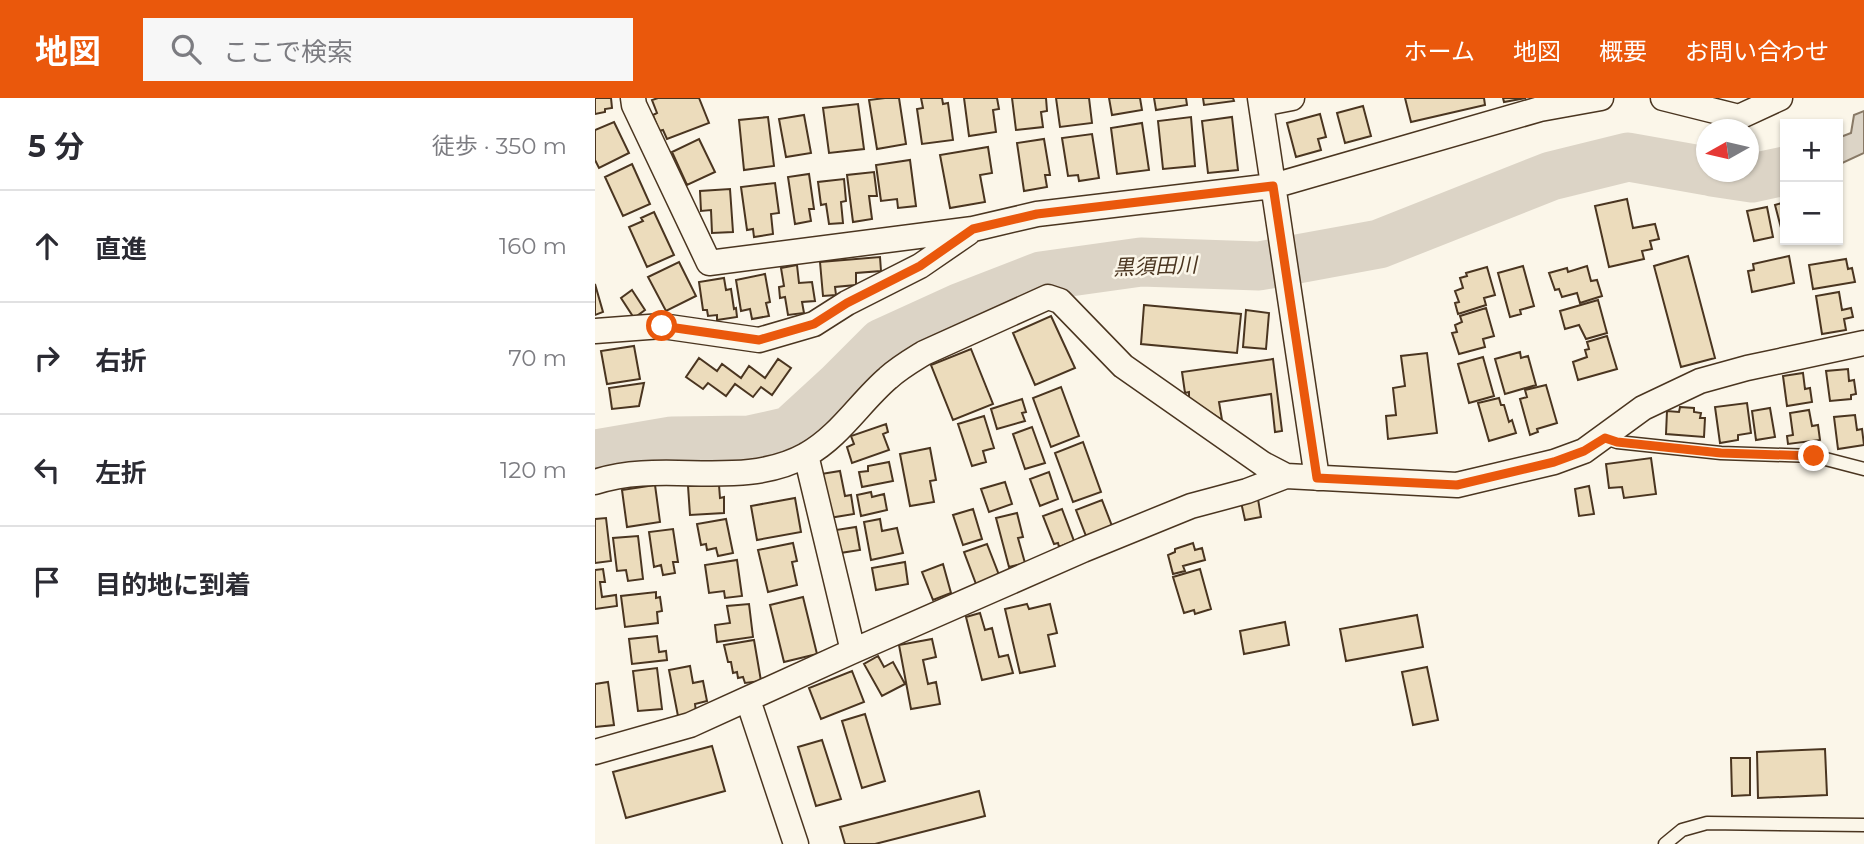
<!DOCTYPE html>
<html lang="ja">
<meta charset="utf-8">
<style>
body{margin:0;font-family:Montserrat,"Noto Sans JP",sans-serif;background:#f7f7f7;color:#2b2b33}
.controls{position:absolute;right:21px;top:21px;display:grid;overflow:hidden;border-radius:0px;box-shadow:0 2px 5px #0004}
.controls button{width:63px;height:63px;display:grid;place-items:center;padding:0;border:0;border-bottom:2px solid #e1e1e2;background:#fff;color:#2b2b33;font:35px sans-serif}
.compass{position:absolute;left:1101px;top:21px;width:63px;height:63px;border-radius:50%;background:#fff;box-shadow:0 2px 5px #0004;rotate:262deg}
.stop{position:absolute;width:21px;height:21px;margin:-16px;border:5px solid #ea580c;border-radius:50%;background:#fff}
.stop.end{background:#ea580c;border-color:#fff;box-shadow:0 2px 7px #0008}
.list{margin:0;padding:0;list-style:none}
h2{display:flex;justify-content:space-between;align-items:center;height:91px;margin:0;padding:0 28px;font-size:30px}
h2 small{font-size:23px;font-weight:400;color:#7c7c81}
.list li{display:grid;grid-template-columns:46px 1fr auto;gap:21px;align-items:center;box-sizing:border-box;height:112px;padding:0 28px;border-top:2px solid #e1e1e2}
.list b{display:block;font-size:26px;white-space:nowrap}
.list em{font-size:23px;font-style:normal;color:#7c7c81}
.icon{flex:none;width:38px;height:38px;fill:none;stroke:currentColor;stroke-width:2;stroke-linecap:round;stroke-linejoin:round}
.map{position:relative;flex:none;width:1269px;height:746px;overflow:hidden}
header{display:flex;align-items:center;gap:42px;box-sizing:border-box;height:98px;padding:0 35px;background:#ea580c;color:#fff}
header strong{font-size:33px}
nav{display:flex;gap:38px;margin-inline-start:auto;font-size:24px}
.search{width:490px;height:63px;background:#f7f7f7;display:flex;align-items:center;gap:18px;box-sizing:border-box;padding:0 24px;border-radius:0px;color:#7c7c81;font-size:26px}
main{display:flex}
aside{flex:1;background:#fff}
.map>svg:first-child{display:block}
.water{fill:#dcd4c6;stroke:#887966;stroke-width:2}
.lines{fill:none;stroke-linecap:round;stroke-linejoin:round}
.river{stroke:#dcd4c6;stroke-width:49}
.building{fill:#ecdcbc;stroke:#4a3520;stroke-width:2}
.lane-casing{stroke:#4a3520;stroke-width:15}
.street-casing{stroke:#4a3520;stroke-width:27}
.lane{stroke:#fbf6e9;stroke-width:12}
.street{stroke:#fbf6e9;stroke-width:24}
.route{stroke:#ea580c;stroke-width:9}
.labels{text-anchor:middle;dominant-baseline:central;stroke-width:5;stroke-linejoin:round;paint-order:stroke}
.water-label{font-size:21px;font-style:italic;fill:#4a3520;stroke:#fbf6e9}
</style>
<header>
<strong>地図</strong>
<div class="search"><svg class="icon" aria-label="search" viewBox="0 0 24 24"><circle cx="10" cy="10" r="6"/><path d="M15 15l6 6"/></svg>ここで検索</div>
<nav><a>ホーム</a><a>地図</a><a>概要</a><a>お問い合わせ</a></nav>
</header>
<main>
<aside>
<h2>5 分<small>徒歩 · 350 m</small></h2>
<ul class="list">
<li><svg class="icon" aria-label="ahead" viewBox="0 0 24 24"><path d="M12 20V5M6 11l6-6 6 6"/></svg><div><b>直進</b></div><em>160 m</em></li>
<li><svg class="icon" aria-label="right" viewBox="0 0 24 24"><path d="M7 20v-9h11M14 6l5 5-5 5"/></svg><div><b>右折</b></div><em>70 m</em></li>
<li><svg class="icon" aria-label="left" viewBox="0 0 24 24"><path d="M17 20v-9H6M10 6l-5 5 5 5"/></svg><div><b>左折</b></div><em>120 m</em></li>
<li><svg class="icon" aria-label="arrive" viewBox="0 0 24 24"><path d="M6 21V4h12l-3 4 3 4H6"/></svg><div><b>目的地に到着</b></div></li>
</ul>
</aside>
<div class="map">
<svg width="1269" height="746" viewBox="0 0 1269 746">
<rect width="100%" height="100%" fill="#fbf6e9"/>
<path class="water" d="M1269,13V55L1243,67V40L1256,35L1259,17Z
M1190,59V85L1169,90L1163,69Z"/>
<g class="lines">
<path class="river" d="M1117,74L1157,80L1190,73
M0,356L77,343L155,342L195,333L244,288L287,245L366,209L446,178L546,164L664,168L784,146L956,78L1033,59L1112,73"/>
</g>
<path class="building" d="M0,0H16L17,10L10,11V14L0,16Z
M63,0H104L114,25L72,41L68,32L64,33L58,17L62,15L57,2Z
M290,0H304L311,46L282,51L274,2Z
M326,0H347L348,6L353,5L358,42L327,46L322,11L328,10Z
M369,0H402L404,11L398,12L401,34L374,38Z
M417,0H451L452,13L446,14L448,29L421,32Z
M461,0H494L497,25L465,29Z
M514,0H545L547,12L517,17Z
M559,0H591L592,7L561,12Z
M608,0H638L639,3L609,7Z
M810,0H889L890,7L816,24Z
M908,0H931L909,4Z
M263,6L269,51L234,55L228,10Z
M768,8L776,38L750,45L742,15Z
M725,16L731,39L723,41L726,52L701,59L692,25Z
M209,17L216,55L191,59L184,21Z
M173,19L179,68L149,72L144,22Z
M596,19L600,68L568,71L563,23Z
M637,19L643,72L613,75L607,23Z
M19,24L34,55L4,70L0,62V32Z
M547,25L554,72L522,76L516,30Z
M497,36L504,80L484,83L483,77L473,78L467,40Z
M104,41L120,74L92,87L77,54Z
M449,41L455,77H450L452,89L429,93L422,45Z
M393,49L397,75L385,77L390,104L355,110L345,57Z
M315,62L321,108L303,110L302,101L286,103L281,67Z
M37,66L55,106L28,118L10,79Z
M279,74L282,98H274L277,121L258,124L252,77Z
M214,76L219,111H214L216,123L200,126L193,79Z
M249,81L251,103L246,104L248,125L234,126L231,106L226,107L223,84Z
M180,85L184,115L176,116L178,136L159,139L158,131L152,132L146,89Z
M135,91L138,134L117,135L116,112L106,113L105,93Z
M1032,101L1038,130L1060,126L1064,141L1055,143L1057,151L1047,153L1049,161L1014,169L1000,108Z
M1190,104V142H1202L1190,145L1180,107Z
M1172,109L1178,139L1159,143L1152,113Z
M59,114L79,157L52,169L34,129L48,123L46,120Z
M1093,158L1120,260L1086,269L1059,168Z
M1194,158L1199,185L1157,194L1153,173L1159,172L1158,166Z
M285,159L286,173L261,175V187L240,189L241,197L228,198L225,164Z
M1251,161L1253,171L1257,170L1260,184L1218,191L1214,167Z
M84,164L101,198L71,213L53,179Z
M202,167L204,185L217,184L220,203L207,204L209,215L193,217L190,199L185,200L184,189L189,188L186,170Z
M928,168L939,208L925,212L926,216L915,219L903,175Z
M992,168L996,183L1002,182L1007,198L985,205L982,195L967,199L964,191L960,192L954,175L972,170L973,174Z
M892,169L900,197L889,200L891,207L863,216L860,205L864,204L860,193L868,190L865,180L872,178L871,175Z
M170,176L175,204L171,205L174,218L157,221L155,211L146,213L141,182Z
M129,180L131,192L136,191L139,211L141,210L142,219L122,222V217L113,218L112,212H108L104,184Z
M0,186L8,214L0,217Z
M37,192L50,212L39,220L26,200Z
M1244,194L1247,212L1256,210L1258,219L1249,221L1251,232L1227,236L1221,198Z
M1003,202L1012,235L991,241L984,227L970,231L965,213Z
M549,207L646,216L642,255L546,246Z
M891,210L899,238L888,241L890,249L864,256L857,235L862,234L860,227L867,224L865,218Z
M651,212L674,215L671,251L648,249Z
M456,218L480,270L440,287L418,235Z
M1012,238L1022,271L983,282L978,264L992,259L990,252L994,251L992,244Z
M39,248L45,281L12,286L6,253Z
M376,251L398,306L358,322L336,267Z
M925,254L926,260L933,258L941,287L910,296L900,261Z
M832,255L842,335L793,341L791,318L801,317L798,290L810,288L806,258Z
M888,259L899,298L874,305L863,266Z
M104,260L122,273L127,266L146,280L154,268L170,280L183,261L196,270L177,297L166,289L158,299L140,286L131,298L113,285L108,291L91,279Z
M678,261L687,333L680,334L676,296L624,304L627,322L594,300V294L590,295L587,274Z
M1253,271L1254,283L1259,282L1261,296L1256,297V301L1235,303L1231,273Z
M1208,275L1210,291L1215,290L1217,304L1192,308L1188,278Z
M49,285L44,308L17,311L14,290Z
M951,287L962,325L942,331L943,334L935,337L925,301L932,299L930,292Z
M466,289L484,338L456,349L438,300Z
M904,300L906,307H909L914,324L917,322L921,335L894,343L883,305Z
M427,301L431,314L427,315L430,323L402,331L396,311Z
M1152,305L1156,335L1143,337V342L1125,345L1120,309Z
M1085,309L1099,310V314L1106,315L1105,320H1110L1109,339L1071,336L1072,313L1084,314Z
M1175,310L1180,339L1161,342L1157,313Z
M1214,312L1217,328L1223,327L1225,342L1193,346L1192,338L1198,337L1195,315Z
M1260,317L1262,332L1267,331L1269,347L1243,351L1239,319Z
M389,318L399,350L388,353L391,364L377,368L363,326Z
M291,326L293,334L288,336L294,352L257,365L252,349L259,346L256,338Z
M437,329L450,365L430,371L418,336Z
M488,344L506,394L478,404L460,355Z
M335,350L341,382L335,383L339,404L315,408L305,356Z
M1056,360L1061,396L1029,400L1027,389L1014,390L1011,366Z
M294,364L298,383L267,389L264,374L273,373V368Z
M245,373L250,398L256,397L259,416L234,420L226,376Z
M454,374L463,401L445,408L435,381Z
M410,384L417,406L394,414L386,391Z
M60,387L65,424L32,429L27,392Z
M124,387L125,400L129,399V415L95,417L93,388Z
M994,388L999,416L984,418L980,391Z
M276,394L277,399L289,396L292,412L266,418L262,397Z
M200,400L206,434L162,442L156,408Z
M663,401L666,419L650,422L646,404Z
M507,402L517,428L491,438L481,412Z
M378,411L387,441L368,447L358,417Z
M467,411L479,443L464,449L463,445L459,446L448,418Z
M422,415L428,439L423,440L430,465L414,469L401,420Z
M11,420L16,463L0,465V421Z
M131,421L138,455L123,458L121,450L112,452L111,446L106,447L102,426Z
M285,421L287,433L302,430L308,455L276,462L269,424Z
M261,429L265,452L245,455L241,432Z
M78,431L83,464H78L80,475L68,477L66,467L59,469L54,434Z
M43,438L48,481L33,483L31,472L22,473L18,440Z
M198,445L202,463L197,464L202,487L173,494L163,452Z
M598,445L600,452L607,450L610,462L588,468L590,473L578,476L573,457L580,454V451Z
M392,446L404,477L381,486L369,454Z
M142,462L147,498L130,500L129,493L114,495L110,467Z
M310,464L313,486L281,492L277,470Z
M348,466L356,495L338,502L327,474Z
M8,471L10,484H5L7,499L21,497L22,508L0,511V472Z
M605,471L616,511L600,516L599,512L589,515L578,479Z
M61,494V500L65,499L67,513L62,514L63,525L30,529L26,498Z
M208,499L222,556L189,564L175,507Z
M154,506L158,539L122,544L120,527L135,525L132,508Z
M432,506L434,511L455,506L462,535L453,537L460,568L425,575L410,511Z
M385,515L390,532L397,530L404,559L413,557L418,575L387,582L371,519Z
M822,517L828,549L751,563L745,531Z
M690,524L694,547L649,556L645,533Z
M62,538L64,554L71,553L72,562L37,566L34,541Z
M337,541L341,559L328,562L333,586L341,584L345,606L316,611L304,547Z
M159,542L166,583L150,585L148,579L143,580L142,574L138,575L136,564H133L129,547Z
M283,558L289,569L298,564L310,586L287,598L269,566Z
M95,568L98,585L108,583L112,603L100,606L101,614L83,618L74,572Z
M832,569L843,622L818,627L807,574Z
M62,570L67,611L43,613L38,573Z
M257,573L269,604L226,621L214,590Z
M13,584L19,627L0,629V586Z
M270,616L290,683L267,690L247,623Z
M227,642L246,701L221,708L203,649Z
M117,648L130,693L31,720L18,674Z
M1230,651L1232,697L1163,700L1162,654Z
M1136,660H1155V697L1137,698Z
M384,693L390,718L280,746H250L245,729Z"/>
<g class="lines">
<defs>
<path id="lane" d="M1010,340L1022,344L1126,355L1219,358L1269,371
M1070,746L1087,732L1112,725L1269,727"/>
<path id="street" d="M38,0L39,7L114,165L378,131L442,116L678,88L945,11L1006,0
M665,0L722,380
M1068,0L1144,19L1185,0
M666,6L697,0
M0,233L67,228L164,242L219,226L252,205L325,168L373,135
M211,357L258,553
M0,384C68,361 146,393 211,357C245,338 265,304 293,280C304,270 316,263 329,255L453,199L465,203L528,268L668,366L691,378
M153,602L201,746
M0,654L95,627L258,553L488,452L596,408L652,393L691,378L862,387L959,364L989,353L1048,310L1105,283L1152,270L1269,245"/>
</defs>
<use href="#lane" class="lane-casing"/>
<use href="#street" class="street-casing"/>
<use href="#lane" class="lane"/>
<use href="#street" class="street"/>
</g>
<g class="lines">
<path class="route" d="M67,228L164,242L219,226L252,205L325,168L378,131L442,116L678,88L722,380L862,387L959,364L989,353L1010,340L1022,344L1126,355L1219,358"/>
</g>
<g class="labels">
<g class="water-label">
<text transform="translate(560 168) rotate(-2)">黒須田川</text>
</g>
</g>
</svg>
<div class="controls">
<button>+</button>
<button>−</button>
</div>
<svg class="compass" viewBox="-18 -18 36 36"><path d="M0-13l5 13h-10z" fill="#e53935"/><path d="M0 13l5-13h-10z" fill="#7c7c81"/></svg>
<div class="stop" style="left:67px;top:228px"></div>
<div class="stop end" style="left:1219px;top:358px"></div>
</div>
</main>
